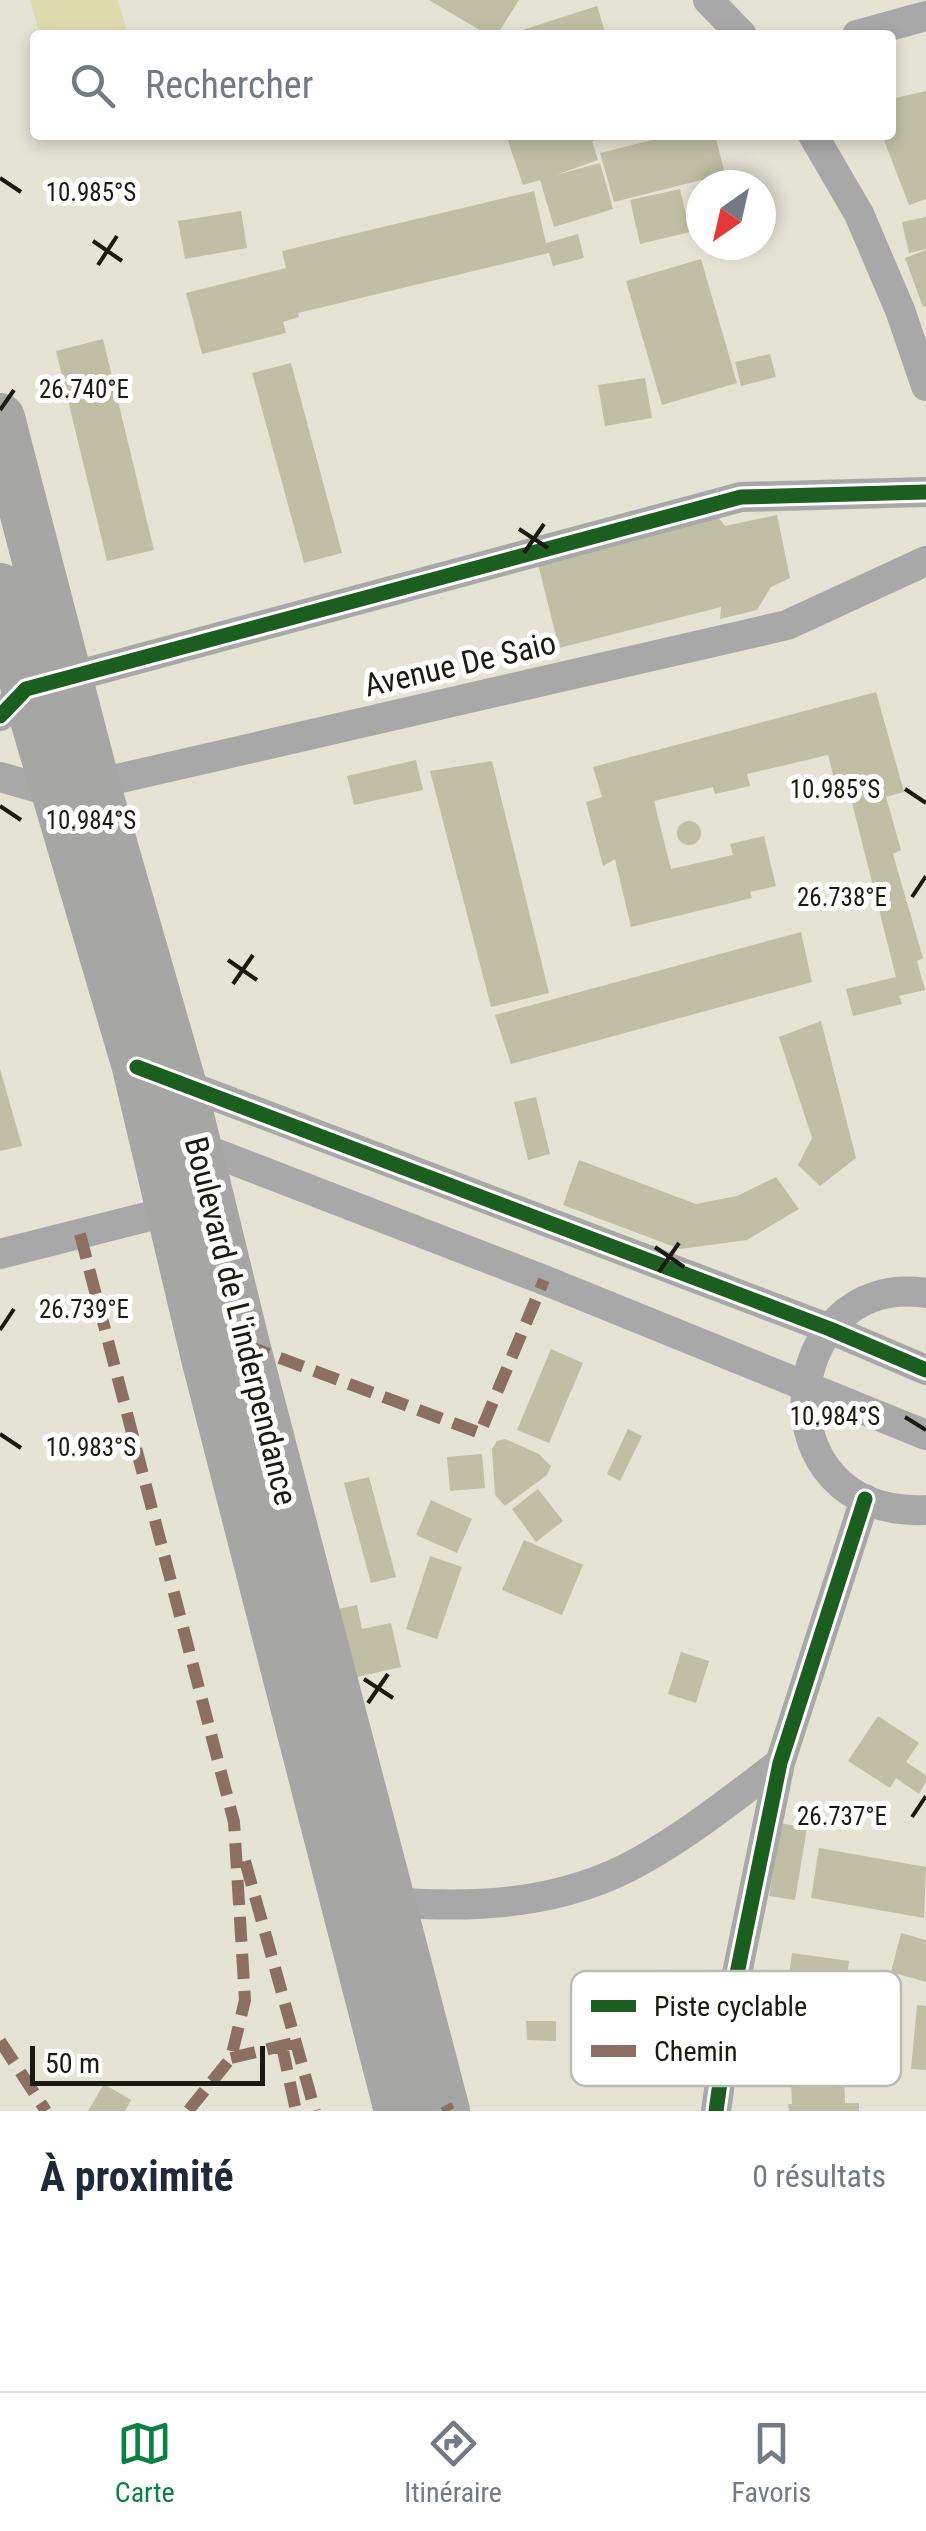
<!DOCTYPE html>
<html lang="fr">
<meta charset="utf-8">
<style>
body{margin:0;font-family:"Roboto Condensed",sans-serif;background:#f6f6f7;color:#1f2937}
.compass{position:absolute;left:686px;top:170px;width:90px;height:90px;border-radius:50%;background:#fff;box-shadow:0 5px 15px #0003;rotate:214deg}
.scale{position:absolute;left:30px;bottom:25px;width:235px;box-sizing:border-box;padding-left:10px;border:5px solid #1b1a10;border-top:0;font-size:28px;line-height:35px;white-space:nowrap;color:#1b1a10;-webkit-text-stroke:8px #fff;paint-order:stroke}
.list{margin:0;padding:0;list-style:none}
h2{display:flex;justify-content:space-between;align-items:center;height:130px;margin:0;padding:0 40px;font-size:42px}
h2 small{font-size:32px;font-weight:400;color:#747a83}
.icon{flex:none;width:55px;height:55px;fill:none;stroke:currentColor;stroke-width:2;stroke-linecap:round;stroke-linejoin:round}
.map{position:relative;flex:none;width:926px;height:2111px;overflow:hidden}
.search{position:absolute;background:#fff;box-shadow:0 5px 15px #0003;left:30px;right:30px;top:30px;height:110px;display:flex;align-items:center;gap:25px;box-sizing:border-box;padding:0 35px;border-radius:10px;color:#747a83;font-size:38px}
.sheet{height:280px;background:#fff}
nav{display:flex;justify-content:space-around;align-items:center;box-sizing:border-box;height:140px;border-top:2px solid #e0e1e3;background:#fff;font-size:28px;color:#747a83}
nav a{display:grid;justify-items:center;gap:5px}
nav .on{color:#0b8043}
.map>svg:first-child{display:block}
.green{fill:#dedcaf}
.building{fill:#c0bfa5}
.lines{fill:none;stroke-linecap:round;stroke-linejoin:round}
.minor{stroke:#a8a8a8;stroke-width:30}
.trunk{stroke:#a6a6a4;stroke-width:50}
.quiet{stroke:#8d6e63;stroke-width:12;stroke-dasharray:25 12;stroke-linecap:butt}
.cycleway-casing{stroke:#fff;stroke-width:21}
.cycleway{stroke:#1b5e20;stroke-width:15}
.ticks{fill:none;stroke:#1b1a10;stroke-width:4}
.labels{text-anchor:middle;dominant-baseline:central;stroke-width:10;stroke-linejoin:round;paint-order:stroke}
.street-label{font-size:32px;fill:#1b1a10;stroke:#fff}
.key{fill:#fff;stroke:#bbbab7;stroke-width:2.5}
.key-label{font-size:28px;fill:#1b1a10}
.ticks-label{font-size:25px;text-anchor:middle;fill:#1b1a10;stroke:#fff;stroke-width:10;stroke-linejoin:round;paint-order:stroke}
</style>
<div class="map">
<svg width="926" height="2111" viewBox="0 0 926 2111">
<rect width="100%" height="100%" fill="#e4e3d4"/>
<path class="green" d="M30,0H118L128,35H40Z"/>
<path class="building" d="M429,0H519L497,35H488Z
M597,6L606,35H510V34Z
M926,91V199L909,205L882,135H891V99Z
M506,135H609L592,141L598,160L556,175L600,163L613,209L554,227L540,180L523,185Z
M672,135H715L725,174L614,202L600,153Z
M680,189L690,232L640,244L630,200Z
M534,191L546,243L578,234L584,258L553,266L549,253L298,313L299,317L283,322L286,333L202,354L186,293L286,268L282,251Z
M241,211L247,248L185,259L178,221Z
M926,217V249L909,253L902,222Z
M926,250V306L923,307L905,258Z
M701,259L737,383L662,405L626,281Z
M103,339L154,550L107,561L56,351Z
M770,354L776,377L741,386L735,362Z
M291,363L342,553L304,563L252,373Z
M645,378L652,418L605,426L598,385Z
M716,514L725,526L777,515L790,578L771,587L757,610L720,619L721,607L559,648L537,560Z
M876,692L904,792L886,797L901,850L893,854L923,958L917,961L925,990L899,996L902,1004L853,1016L846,989L896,977L850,795L839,798L828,755L747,774L750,786L715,794L713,787L654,801L671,869L733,855L730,844L764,836L776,886L750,892L752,898L631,927L615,859L603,866L586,802L602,797L593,767Z
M416,760L423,790L354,805L347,776Z
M492,761L549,993L491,1007L430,771Z
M677 833a12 12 0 1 1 24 0a12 12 0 1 1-24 0Z
M801,932L812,982L511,1064L495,1015Z
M821,1021L856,1158L820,1186L798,1165L812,1138L779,1037Z
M0,1069L22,1146L0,1151Z
M536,1097L550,1154L528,1160L514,1102Z
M579,1160L696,1204L737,1196L776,1177L799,1209L747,1240L680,1249L563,1205Z
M551,1349L583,1363L549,1443L517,1430Z
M628,1429L642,1436L620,1481L607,1474Z
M505,1439L539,1454L551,1466L547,1475L505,1506L495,1495L492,1449L497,1441Z
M482,1454L485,1488L450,1491L447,1457Z
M369,1477L396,1577L371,1583L344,1483Z
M538,1489L563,1521L536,1542L512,1509Z
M431,1500L472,1519L457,1553L416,1535Z
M524,1540L583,1565L562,1615L502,1590Z
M430,1556L462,1567L437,1639L406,1629Z
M357,1605L362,1629L391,1623L401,1667L348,1679L333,1610Z
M681,1652L709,1661L696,1703L668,1694Z
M878,1716L919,1743L906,1762L926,1775V1782L919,1794L896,1778L890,1788L848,1761Z
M780,1823L807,1828L795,1900L769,1896Z
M819,1848L926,1867L924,1918L811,1898Z
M901,1933L926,1940V1982L891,1972Z
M792,1953L849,1961L834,2069L777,2061Z
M917,2005L926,2006V2070L911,2069Z
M526,2021H556V2041L527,2040Z
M844,2076L845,2103H859V2111H789L788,2104H792L791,2078Z
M104,2084L131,2100L125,2111H88Z"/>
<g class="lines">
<path class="minor" d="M708,0L742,35
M857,35L926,16
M813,135L859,214L900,310L926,386
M0,716L26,689L741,497L926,492
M0,777L56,793L787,625L926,561
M173,1080L830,1329L926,1370
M189,1143L544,1280L926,1435
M0,1254L170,1211
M926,1293C776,1271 755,1518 926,1510
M392,1902C476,1909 564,1904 640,1861C690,1833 735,1797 780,1763
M716,2111L732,1998L780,1763L865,1499"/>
<path class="trunk" d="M0,418L95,784L181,1083L245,1345L445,2111
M0,588L26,689L137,1067L206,1358L399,2111"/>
<path class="quiet" d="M80,1234L234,1822L245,2000L231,2058L188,2111
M245,1345L480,1433L544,1280
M245,1861L315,2111
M0,2041L46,2111
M282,2046L296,2111
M231,2058L298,2042
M446,2105L449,2111"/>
<defs>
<path id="cycleway" d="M0,716L26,689L741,497L926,492
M137,1067L830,1329L926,1370
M716,2111L732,1998L780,1763L865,1499"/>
</defs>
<use href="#cycleway" class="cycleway-casing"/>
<use href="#cycleway" class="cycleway"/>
</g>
<path class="ticks" d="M0,178L21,192M93,241L122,261M98,265L117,236M0,410L14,390M519,529L548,548M524,553L544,524M905,789L926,803M0,806L21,820M912,897L926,876M228,960L257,980M233,984L253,955M655,1247L684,1267M659,1272L679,1243M0,1330L14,1309M905,1417L926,1430M0,1434L21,1448M364,1679L393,1698M368,1703L388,1674M912,1817L926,1796"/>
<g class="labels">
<g class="street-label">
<text transform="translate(460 664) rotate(-13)">Avenue De Saio</text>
<text transform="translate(241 1321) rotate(76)">Boulevard de L'inderpendance</text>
</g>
</g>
<rect x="571" y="1971" width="330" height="115" rx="15" class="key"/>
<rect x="591" y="2000" width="45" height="12" fill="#1b5e20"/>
<rect x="591" y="2045" width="45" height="12" fill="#8d6e63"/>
<g class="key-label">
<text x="654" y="2016">Piste cyclable</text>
<text x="654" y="2061">Chemin</text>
</g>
<g class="ticks-label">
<text x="91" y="201">10.985°S</text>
<text x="84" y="398">26.740°E</text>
<text x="835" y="798">10.985°S</text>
<text x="91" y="829">10.984°S</text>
<text x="842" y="906">26.738°E</text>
<text x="84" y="1318">26.739°E</text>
<text x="835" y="1425">10.984°S</text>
<text x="91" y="1456">10.983°S</text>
<text x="842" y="1825">26.737°E</text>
</g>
</svg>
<svg class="compass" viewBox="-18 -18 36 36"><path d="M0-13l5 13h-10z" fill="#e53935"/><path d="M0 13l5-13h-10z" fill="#747a83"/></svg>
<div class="scale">50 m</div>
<div class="search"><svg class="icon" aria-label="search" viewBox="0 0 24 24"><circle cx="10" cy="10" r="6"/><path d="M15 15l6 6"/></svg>Rechercher</div>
</div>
<section class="sheet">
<h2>À proximité<small>0 résultats</small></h2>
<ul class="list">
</ul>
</section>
<nav>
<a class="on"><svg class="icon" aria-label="map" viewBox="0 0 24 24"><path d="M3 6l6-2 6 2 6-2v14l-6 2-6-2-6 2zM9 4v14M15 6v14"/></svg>Carte</a>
<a><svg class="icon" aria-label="directions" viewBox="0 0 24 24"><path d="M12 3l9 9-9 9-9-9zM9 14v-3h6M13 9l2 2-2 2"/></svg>Itinéraire</a>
<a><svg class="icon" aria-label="saved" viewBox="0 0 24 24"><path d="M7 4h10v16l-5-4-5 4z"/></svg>Favoris</a>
</nav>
